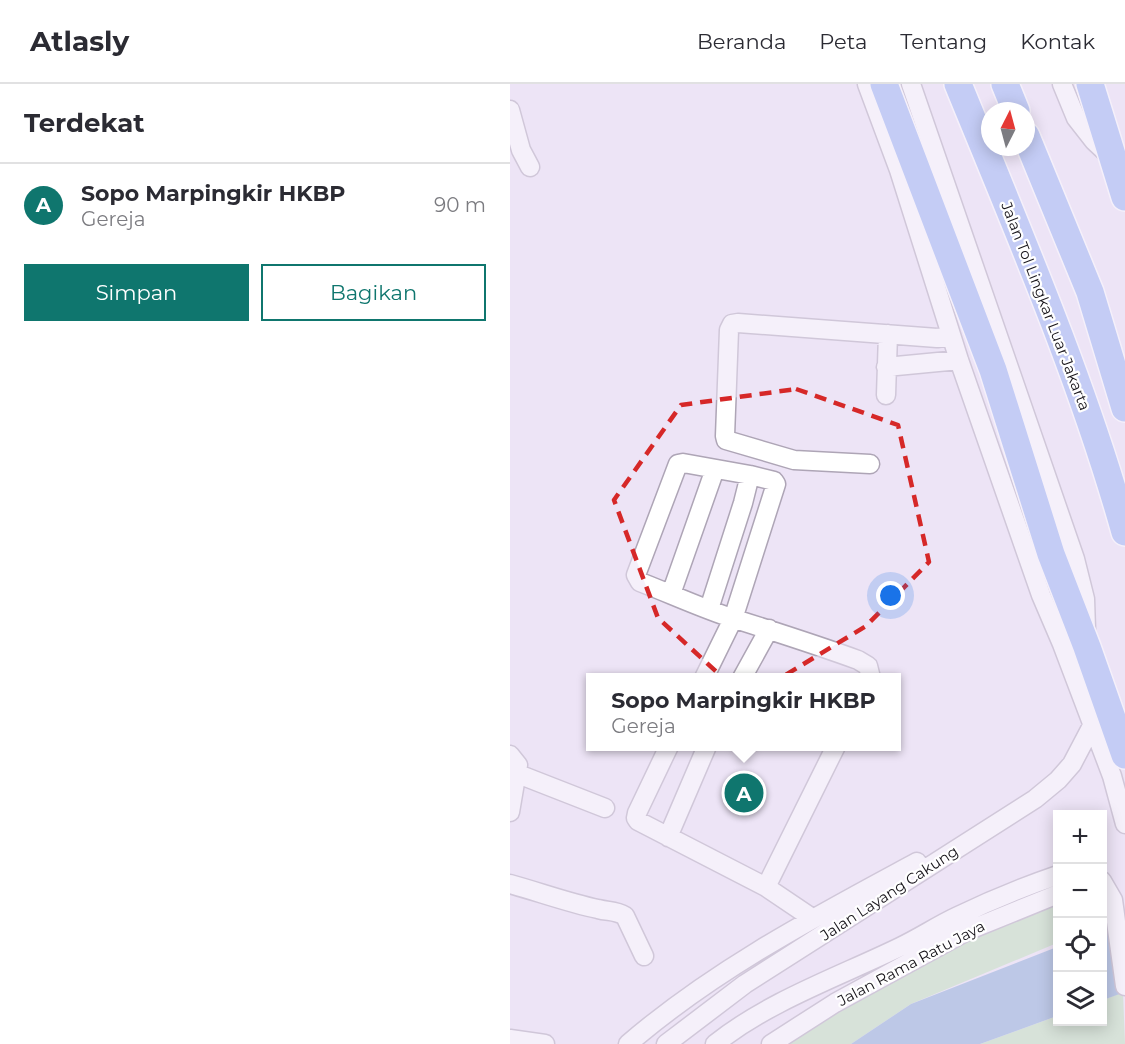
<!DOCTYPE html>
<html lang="id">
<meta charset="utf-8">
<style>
body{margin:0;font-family:Montserrat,sans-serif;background:#f7f7f7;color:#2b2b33}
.controls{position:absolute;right:18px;bottom:18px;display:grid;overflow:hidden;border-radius:0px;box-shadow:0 3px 15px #0003}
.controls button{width:54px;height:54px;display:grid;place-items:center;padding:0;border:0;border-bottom:2px solid #e1e1e2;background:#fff;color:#2b2b33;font:30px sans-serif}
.compass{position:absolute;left:471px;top:18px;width:54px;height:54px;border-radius:50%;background:#fff;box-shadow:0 3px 15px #0003;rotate:6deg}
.you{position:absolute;left:381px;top:512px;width:21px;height:21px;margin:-15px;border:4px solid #fff;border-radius:50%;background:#1a73e8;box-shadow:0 0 0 9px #1a73e833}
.badge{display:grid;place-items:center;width:39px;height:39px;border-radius:50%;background:#0f766e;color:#fff;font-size:20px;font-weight:700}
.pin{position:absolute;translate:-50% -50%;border:3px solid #fff;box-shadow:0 2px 6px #0006}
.popup{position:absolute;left:76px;top:589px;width:315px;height:78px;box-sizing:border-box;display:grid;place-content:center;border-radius:0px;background:#fff;filter:drop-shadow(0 2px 4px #0005);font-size:20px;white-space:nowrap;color:#7c7c81}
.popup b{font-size:22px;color:#2b2b33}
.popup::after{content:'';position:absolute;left:50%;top:100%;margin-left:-12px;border:12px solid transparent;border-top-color:#fff}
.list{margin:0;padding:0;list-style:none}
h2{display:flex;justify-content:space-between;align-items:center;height:78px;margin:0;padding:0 24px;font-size:26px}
h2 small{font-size:20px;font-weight:400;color:#7c7c81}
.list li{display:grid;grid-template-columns:39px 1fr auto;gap:18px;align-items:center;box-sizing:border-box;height:84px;padding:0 24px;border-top:2px solid #e1e1e2}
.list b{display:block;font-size:22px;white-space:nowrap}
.list p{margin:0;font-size:20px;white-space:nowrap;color:#7c7c81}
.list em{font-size:20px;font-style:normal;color:#7c7c81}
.actions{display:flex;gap:12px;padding:18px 24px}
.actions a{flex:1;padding:14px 0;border:2px solid #0f766e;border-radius:0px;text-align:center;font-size:21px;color:#0f766e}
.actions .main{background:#0f766e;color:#fff}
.icon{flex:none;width:33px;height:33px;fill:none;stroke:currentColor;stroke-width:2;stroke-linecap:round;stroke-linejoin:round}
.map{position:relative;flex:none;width:615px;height:960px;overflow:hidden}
header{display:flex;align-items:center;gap:36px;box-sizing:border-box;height:84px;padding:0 30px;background:#fff;border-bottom:2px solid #e1e1e2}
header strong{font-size:28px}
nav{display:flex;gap:33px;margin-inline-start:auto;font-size:21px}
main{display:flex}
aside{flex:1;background:#fff}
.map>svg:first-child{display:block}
.green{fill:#bce1b6}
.water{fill:#83a7d6}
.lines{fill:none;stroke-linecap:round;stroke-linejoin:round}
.minor-casing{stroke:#aea5b6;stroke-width:21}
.highway-casing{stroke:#fff;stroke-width:30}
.minor{stroke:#fff;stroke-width:18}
.highway{stroke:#92b0f4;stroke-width:27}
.marked{fill:none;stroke:#d62828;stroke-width:4.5;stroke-dasharray:12 8;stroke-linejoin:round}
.labels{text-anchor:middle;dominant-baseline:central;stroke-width:4.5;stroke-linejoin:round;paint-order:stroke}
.street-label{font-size:15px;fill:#17141a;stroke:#fff}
</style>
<header>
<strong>Atlasly</strong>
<nav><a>Beranda</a><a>Peta</a><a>Tentang</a><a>Kontak</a></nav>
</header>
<main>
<aside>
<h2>Terdekat<small></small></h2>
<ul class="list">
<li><span class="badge">A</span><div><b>Sopo Marpingkir HKBP</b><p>Gereja</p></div><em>90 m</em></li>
</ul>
<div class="actions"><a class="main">Simpan</a><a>Bagikan</a></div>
</aside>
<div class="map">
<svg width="615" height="960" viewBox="0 0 615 960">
<rect width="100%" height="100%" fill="#ede4f6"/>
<path class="green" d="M547,810V859L401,920L341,960H262L276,949Z
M613,908L615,960H470L547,932L548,938H592L593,916Z"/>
<path class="water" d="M615,837V908L593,916L592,845Z
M547,863V932L470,960H341L401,920Z"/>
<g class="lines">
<defs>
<path id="minor" d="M357,0L389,86L449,276L531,511L552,560L602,692L615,740
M401,0L565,475L575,515L576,545
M552,0L566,34L584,57L600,72
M0,26L11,66L20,83
M376,283L449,276
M376,311L378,250
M360,380L284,376L216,356L215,352L219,246L222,240L228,239L427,254L441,252
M161,510L205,385
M199,525L233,419L240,391L173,379L168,380L126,491L130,498C161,510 193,525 225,535C266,548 307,561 348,576L358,582L361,594
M194,594L223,535L266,400L264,397L240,391
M232,594L259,545
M159,662L127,729L126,734L128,737L256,803L302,834
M0,671L8,681L0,728
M8,690L95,724
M158,753L197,662
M592,797L603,816L615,902
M0,800C29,808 59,819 88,825C99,828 105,826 115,832L134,872
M256,803L326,662
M0,955L35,960
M118,960C205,885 307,832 407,778
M156,960L235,900L525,715L548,696L562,680L583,640
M205,960C259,917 328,893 390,863C409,854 427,842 446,833C479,817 513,803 548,791
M261,960L325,919L457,847L548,810"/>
<path id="highway" d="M374,0L483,286L541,470L577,563L615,671
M448,0C508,147 572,295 615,448
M495,0L506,27
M580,0L615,113
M516,52L580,208L615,324"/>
</defs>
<use href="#minor" class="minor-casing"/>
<use href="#highway" class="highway-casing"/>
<use href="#minor" class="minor"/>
<use href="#highway" class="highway"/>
</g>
<path d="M0 0H615V960H0ZM286,305L388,341L419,478L356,542L236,615L148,534L104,416L171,321Z" fill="#ede4f6" fill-opacity=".55" fill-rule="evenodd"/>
<path class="marked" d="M286,305L388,341L419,478L356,542L236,615L148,534L104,416L171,321Z"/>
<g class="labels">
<g class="street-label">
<text transform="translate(536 222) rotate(69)">Jalan Tol Lingkar Luar Jakarta</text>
<text transform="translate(379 809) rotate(-33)">Jalan Layang Cakung</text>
<text transform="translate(401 879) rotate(-28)">Jalan Rama Ratu Jaya</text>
</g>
</g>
</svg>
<div class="controls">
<button>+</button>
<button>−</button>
<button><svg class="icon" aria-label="locate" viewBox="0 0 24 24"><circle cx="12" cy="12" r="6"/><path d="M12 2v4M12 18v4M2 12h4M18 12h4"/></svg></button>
<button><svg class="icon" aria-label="layers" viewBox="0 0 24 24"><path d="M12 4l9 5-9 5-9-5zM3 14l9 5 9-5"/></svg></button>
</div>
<svg class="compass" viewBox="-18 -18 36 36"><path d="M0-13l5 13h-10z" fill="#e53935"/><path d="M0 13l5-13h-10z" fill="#7c7c81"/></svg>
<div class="you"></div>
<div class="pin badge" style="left:234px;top:709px">A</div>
<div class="popup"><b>Sopo Marpingkir HKBP</b>Gereja</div>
</div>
</main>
